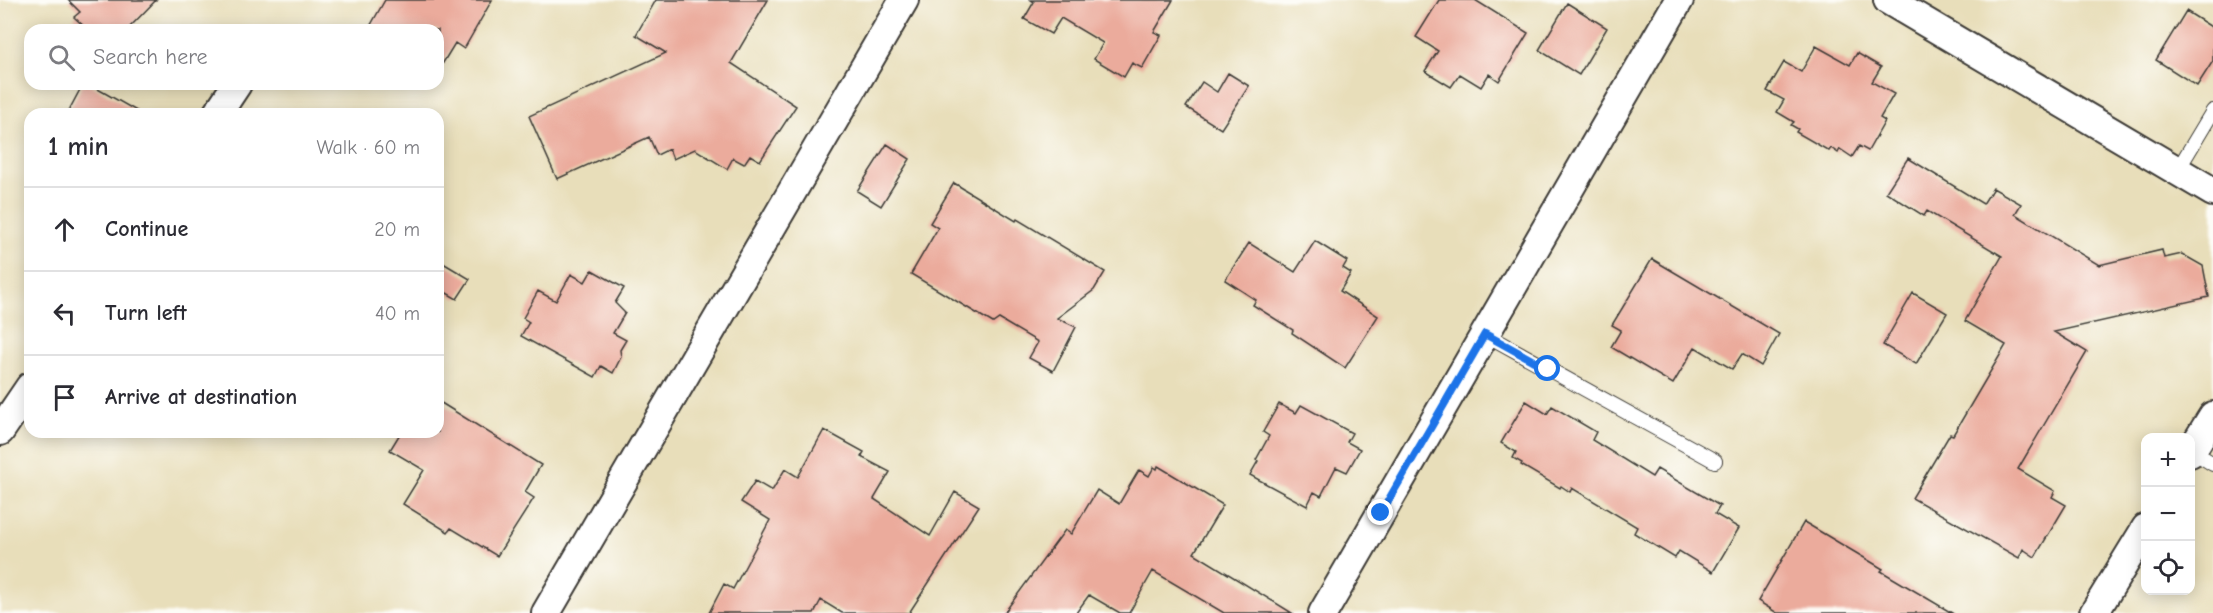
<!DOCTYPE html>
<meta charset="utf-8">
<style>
body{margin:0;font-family:"Comic Neue",sans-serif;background:#f7f7f7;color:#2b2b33}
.controls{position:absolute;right:18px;bottom:18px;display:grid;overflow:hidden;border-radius:12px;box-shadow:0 3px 15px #0003}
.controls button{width:54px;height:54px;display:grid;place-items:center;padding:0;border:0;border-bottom:2px solid #e1e1e2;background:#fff;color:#2b2b33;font:30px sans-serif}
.stop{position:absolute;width:18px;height:18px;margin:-14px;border:4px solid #1a73e8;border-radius:50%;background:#fff}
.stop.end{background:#1a73e8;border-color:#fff;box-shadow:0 2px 6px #0008}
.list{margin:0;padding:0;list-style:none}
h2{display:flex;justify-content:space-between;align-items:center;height:78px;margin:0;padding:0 24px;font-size:26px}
h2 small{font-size:20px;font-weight:400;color:#7c7c81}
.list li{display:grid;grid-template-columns:39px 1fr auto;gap:18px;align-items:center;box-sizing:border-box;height:84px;padding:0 24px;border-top:2px solid #e1e1e2}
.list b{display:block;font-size:22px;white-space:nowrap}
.list em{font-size:20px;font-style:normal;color:#7c7c81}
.icon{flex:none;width:33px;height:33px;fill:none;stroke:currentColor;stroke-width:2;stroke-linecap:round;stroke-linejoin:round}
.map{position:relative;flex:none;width:2213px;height:613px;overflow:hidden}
.search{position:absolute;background:#fff;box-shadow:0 3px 15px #0003;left:24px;top:24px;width:420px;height:66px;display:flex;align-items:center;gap:15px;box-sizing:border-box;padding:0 21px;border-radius:18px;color:#7c7c81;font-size:22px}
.panel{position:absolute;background:#fff;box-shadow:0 3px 15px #0003;left:24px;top:108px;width:420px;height:330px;border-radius:18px}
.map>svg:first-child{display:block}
.building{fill:#ebab9c}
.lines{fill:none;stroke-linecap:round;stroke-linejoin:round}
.service-casing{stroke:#3b3934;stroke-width:16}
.minor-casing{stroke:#3b3934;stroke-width:32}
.service{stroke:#fff;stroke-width:14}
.minor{stroke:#fff;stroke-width:28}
.route{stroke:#1a73e8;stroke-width:8}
</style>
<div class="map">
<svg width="2213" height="613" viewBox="0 0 2213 613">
<rect width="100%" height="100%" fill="#fdfcf7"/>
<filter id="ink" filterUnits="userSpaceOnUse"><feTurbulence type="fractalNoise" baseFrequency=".0167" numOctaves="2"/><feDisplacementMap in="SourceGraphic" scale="12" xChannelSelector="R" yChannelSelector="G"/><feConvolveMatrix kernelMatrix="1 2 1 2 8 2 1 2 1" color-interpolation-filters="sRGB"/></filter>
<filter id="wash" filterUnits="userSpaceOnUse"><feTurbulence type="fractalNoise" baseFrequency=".008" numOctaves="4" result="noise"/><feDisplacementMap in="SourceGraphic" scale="24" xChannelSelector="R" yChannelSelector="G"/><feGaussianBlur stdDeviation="1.35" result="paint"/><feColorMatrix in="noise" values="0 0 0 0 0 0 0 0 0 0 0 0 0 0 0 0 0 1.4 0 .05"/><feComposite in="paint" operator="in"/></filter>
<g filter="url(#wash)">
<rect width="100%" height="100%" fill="#e8deba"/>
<g id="blocks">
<path class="building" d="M68,0H156L127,30H88L74,17L80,12Z
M385,0H492L464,49L455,43L438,71V30H368Z
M656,0H768L731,63L796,106L760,161L750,155L744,164L733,158L727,169L695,149L673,159L669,149L657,155L649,137L557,179L529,116L666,53L636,35Z
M1031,0H1173L1154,32L1161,35L1142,68L1132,63L1124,77L1094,59L1103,43L1061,18L1051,34L1024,19L1034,2Z
M1439,0H1475L1528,33L1499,81L1489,74L1481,87L1460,74L1451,87L1425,71L1438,51L1416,37Z
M1567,3L1607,28L1579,75L1539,50Z
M2186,11L2213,28V61L2197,86L2156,60Z
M1816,46L1850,65L1857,53L1881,67L1872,82L1894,94L1880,118L1885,121L1868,151L1859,146L1852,157L1840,149L1838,153L1831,148L1829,151L1796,132L1798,129L1791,125L1794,122L1777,112L1784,100L1767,91L1784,62L1801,72Z
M1228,73L1249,86L1221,129L1186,107L1202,82L1217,92Z
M83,84H89L142,114H67Z
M887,144L910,159L881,206L857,191Z
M1908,158L1983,204L1993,188L2021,204L2015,214L2099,265L2162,250L2164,258L2182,254L2203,266L2209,297L2054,332L2087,352L2018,469L2055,491L2052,497L2066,505L2035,557L2023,549L2019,558L1912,498L1950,434L1953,435L2006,345L1965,321L2002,256L1927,211L1924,216L1886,192Z
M954,183L1016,221L1017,219L1105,272L1094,290L1057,318L1076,327L1053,371L1029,358L1038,342L999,319L993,323L911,274L938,228L930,223Z
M1315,241L1347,261L1343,268L1351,273L1340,291L1378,316L1345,368L1292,333L1293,330L1253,305L1256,300L1225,280L1249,243L1295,272Z
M1652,259L1779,334L1761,366L1742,354L1732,369L1695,347L1673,384L1611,347L1621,330L1612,325Z
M438,260L470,279L457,299L438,288Z
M592,270L624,288L615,303L625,313L613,333L626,340L620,350L621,357L613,373L601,366L595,377L521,336L529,322L523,318L538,291L556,301L571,274L585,282Z
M1913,293L1947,313L1916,364L1883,345Z
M438,401L541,465L525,492L534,498L497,556L451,528L448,532L403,504L424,470L390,450L401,432H438Z
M1526,401L1547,414L1552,406L1596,432L1592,440L1652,477L1657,469L1720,506L1715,514L1739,528L1713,572L1679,551L1675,558L1634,533L1637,527L1572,488L1570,492L1561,486L1560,488L1521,465L1522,463L1513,458L1516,452L1501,443Z
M1279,404L1296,413L1301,405L1352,433L1347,442L1360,449L1347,472L1336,467L1321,496L1314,492L1307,506L1250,475L1258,461L1256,460L1269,436L1263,432Z
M824,430L864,452L861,457L890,472L874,499L930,536L955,492L979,506L909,613H842L821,600L814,613H709L724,584L733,589L770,520L741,502L755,481L772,491L785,469L798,477Z
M1158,466L1223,505L1194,553L1292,613H1224L1153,571L1129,613H1120L1089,595L1076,613H1004L1065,530L1071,534L1097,490L1119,504L1139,470L1149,476L1154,467L1157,469Z
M1804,522L1883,569L1881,571L1952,613H1777L1758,601Z"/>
</g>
</g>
<g filter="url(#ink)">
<use href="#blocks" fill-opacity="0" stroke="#3b3934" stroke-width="1.5"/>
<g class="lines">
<defs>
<path id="service" d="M2177,171L2213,111
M1485,334L1715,461
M2192,451L2213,464"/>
<path id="minor" d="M1888,0L2213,192
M217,114L237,84
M0,431L30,387
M2190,453L2213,416
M546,613L904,0
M1323,613L1679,0
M2094,613L2146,528"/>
</defs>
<use href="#service" class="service-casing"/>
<use href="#minor" class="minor-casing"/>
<use href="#service" class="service"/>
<use href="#minor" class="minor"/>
</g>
</g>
<g class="lines" filter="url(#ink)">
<path class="route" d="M1381,513L1485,334L1548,369"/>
</g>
</svg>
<div class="controls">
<button>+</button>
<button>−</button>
<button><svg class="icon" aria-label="locate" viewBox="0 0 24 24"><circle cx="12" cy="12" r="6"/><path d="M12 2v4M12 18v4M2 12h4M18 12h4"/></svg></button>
</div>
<div class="stop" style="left:1548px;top:369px"></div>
<div class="stop end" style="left:1381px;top:513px"></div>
<div class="search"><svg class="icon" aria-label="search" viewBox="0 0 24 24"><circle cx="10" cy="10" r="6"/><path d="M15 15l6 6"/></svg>Search here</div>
<section class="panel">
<h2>1 min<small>Walk · 60 m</small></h2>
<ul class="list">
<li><svg class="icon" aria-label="ahead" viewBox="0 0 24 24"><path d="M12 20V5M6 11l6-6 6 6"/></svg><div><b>Continue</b></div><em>20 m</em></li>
<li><svg class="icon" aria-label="left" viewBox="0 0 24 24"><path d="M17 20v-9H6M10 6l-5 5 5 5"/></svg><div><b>Turn left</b></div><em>40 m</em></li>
<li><svg class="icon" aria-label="arrive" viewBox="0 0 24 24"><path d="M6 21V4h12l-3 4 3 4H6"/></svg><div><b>Arrive at destination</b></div></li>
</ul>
</section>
</div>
